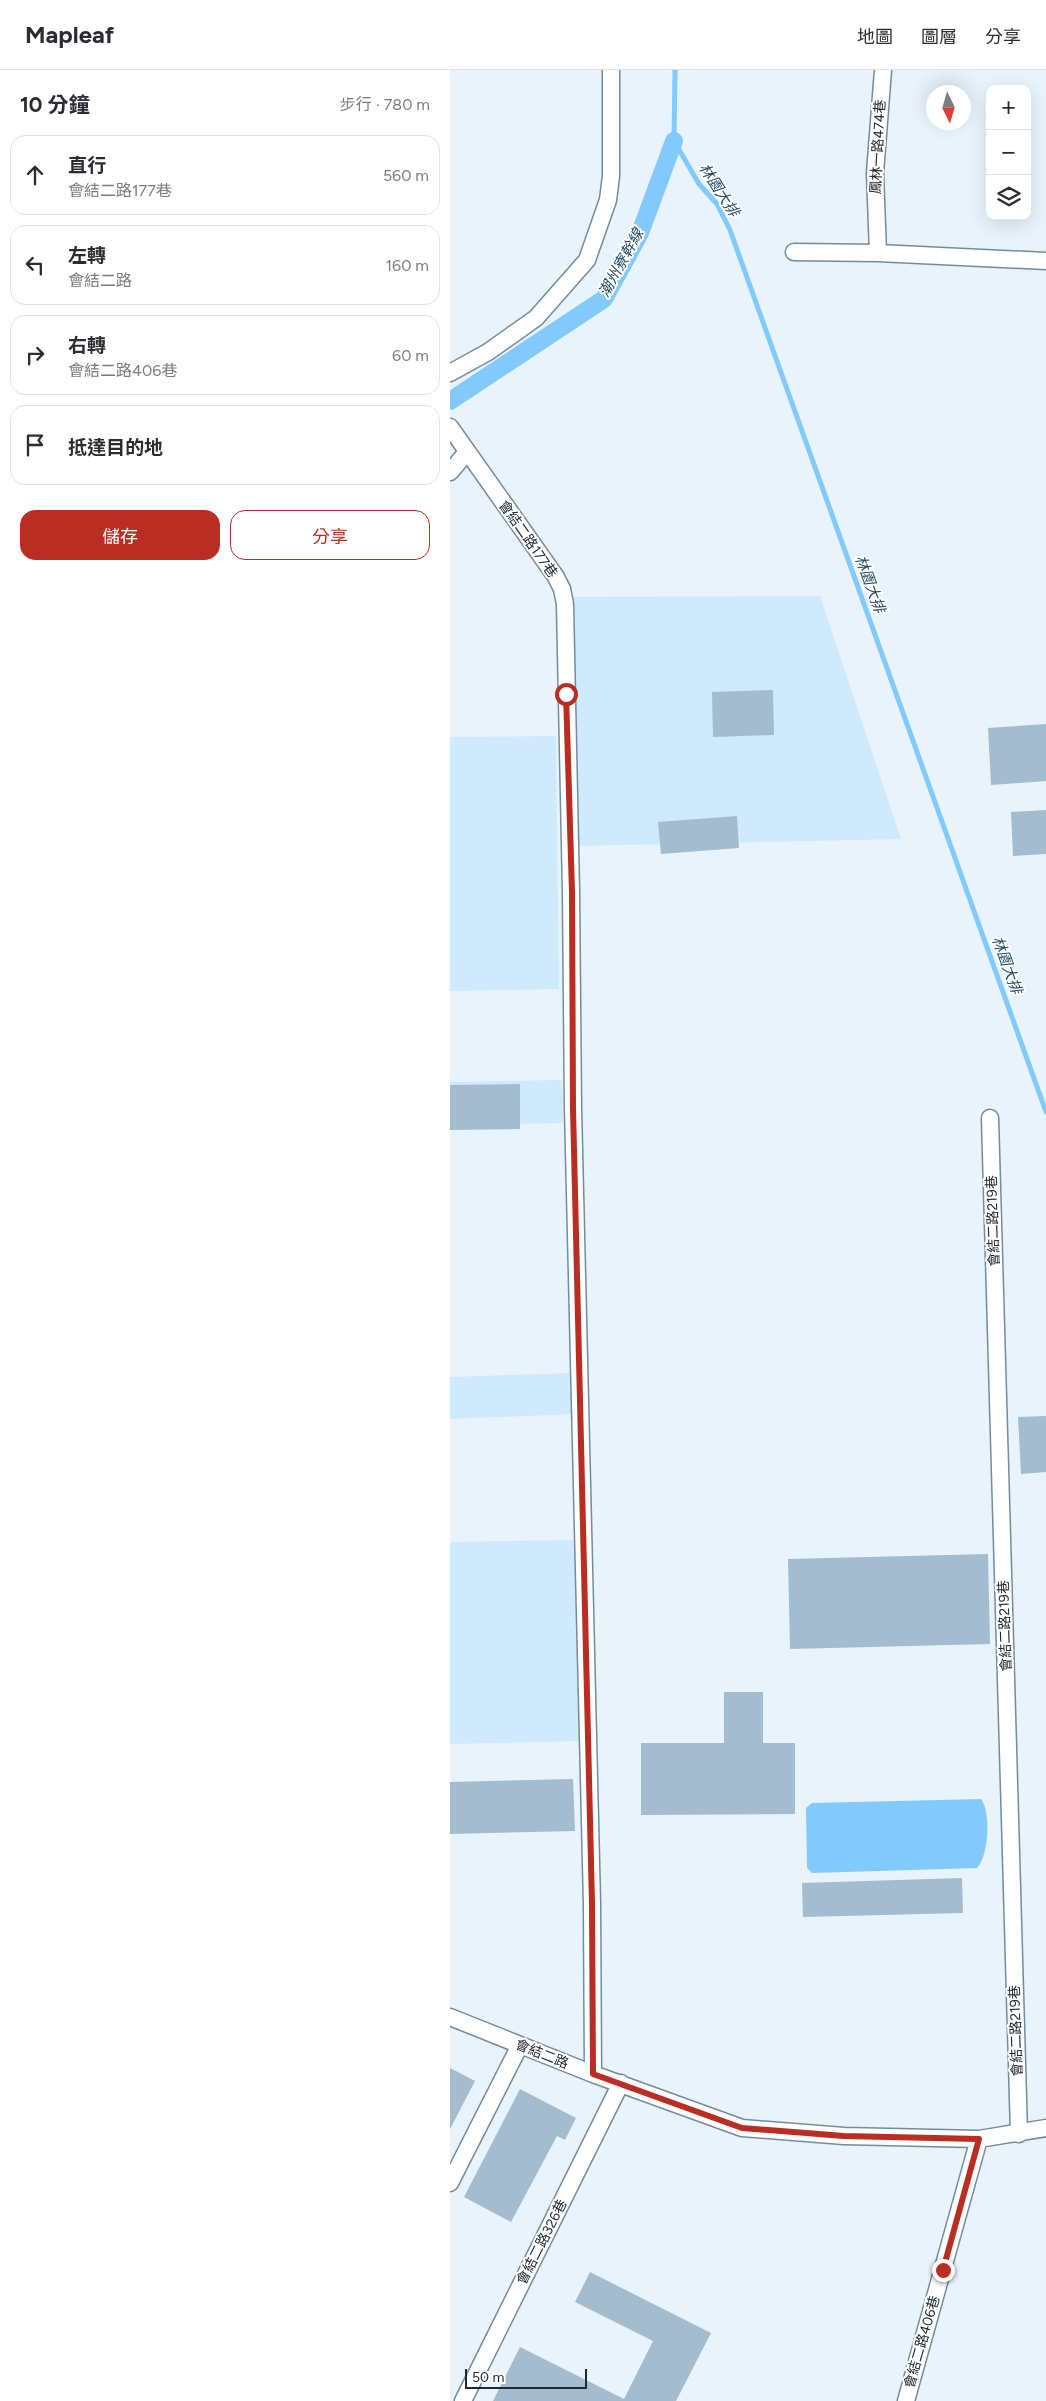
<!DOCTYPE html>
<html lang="zh-TW">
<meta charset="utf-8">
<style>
body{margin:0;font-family:Figtree,"Noto Sans TC",sans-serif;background:#f2f2f3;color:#2b2b33}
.controls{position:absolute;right:15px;top:15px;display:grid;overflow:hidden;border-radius:10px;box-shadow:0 5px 20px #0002}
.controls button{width:45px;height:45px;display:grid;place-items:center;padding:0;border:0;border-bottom:1px solid #e1e1e2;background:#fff;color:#2b2b33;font:25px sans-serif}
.compass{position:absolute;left:476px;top:15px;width:45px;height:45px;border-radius:50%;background:#fff;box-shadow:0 5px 20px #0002;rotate:175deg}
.scale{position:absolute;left:15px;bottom:12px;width:122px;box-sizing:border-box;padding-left:5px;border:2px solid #202a32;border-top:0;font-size:14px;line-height:18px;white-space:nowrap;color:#202a32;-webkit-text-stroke:4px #fff;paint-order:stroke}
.stop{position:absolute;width:15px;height:15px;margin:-11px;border:4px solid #ba2d22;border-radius:50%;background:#fff}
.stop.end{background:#ba2d22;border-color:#fff;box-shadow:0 1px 5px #0008}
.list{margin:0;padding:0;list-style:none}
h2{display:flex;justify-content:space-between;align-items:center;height:65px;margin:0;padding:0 20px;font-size:21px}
h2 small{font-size:16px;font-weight:400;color:#7c7c81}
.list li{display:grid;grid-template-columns:32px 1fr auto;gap:15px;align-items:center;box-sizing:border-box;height:80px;margin:0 10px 10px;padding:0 10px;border:1px solid #e1e1e2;border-radius:15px}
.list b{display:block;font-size:19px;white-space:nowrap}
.list p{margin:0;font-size:16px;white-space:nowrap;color:#7c7c81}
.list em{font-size:16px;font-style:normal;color:#7c7c81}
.actions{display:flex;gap:10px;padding:15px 20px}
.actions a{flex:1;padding:11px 0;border:1px solid #ba2d22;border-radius:15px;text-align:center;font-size:18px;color:#ba2d22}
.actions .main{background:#ba2d22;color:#fff}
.icon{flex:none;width:28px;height:28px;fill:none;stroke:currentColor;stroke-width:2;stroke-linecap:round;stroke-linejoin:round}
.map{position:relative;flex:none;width:596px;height:2331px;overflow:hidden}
header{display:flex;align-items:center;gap:30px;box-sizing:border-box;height:70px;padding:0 25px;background:#fff;border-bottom:1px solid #e1e1e2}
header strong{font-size:24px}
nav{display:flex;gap:28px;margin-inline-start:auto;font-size:18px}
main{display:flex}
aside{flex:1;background:#fff}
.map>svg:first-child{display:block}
.built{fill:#cfeafd}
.water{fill:#81cafb}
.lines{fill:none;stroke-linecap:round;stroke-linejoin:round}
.stream{stroke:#81cafb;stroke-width:5}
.canal{stroke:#81cafb;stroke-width:18}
.building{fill:#a3bccf}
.minor-casing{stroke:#738c9d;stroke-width:19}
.minor{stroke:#fff;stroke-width:16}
.route{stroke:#ba2d22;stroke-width:6}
.labels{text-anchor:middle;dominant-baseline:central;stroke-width:4;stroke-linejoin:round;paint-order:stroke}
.street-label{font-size:14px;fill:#202a32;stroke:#fff}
.water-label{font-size:15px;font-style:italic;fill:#234b64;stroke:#fff}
</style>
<header>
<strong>Mapleaf</strong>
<nav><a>地圖</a><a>圖層</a><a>分享</a></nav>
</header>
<main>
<aside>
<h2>10 分鐘<small>步行 · 780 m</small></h2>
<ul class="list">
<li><svg class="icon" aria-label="ahead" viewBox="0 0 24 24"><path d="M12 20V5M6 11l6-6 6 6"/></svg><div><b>直行</b><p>會結二路177巷</p></div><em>560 m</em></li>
<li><svg class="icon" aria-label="left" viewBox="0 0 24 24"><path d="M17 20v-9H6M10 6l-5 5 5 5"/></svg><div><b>左轉</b><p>會結二路</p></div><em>160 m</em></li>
<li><svg class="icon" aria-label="right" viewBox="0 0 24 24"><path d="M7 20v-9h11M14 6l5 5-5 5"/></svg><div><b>右轉</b><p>會結二路406巷</p></div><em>60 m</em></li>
<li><svg class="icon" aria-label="arrive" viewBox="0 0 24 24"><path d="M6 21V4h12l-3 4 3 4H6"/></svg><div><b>抵達目的地</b></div></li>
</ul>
<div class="actions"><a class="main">儲存</a><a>分享</a></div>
</aside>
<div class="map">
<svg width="596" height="2331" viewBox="0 0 596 2331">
<rect width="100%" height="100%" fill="#e8f3fb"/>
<path class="built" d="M370,526L451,769L126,776L123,527Z
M106,666L109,919L0,921V667Z
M112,1010L113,1053L0,1055V1012Z
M121,1303L123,1344L0,1349V1307Z
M127,1470L131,1671L0,1674V1472Z"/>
<path class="water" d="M531,1729C541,1742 539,1785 527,1798L362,1803L357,1798L356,1738L362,1733Z"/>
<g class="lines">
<path class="stream" d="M225,0L224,71L249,114L267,134L280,160L596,1042"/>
<path class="canal" d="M0,331L154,229L190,163L224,71"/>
</g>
<path class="building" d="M323,620L324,665L263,667L262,622Z
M596,654V711L541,715L538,658Z
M596,740V784L563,786L561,742Z
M287,746L289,778L211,784L208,752Z
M70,1014V1059L0,1060V1015Z
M596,1346V1402L571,1404L568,1347Z
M538,1484L540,1574L340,1579L338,1489Z
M274,1622H313V1673H345V1744L191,1745V1673H274Z
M123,1709L125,1761L0,1764V1712Z
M512,1808L513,1843L353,1847L352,1813Z
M0,1998L25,2011L0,2059Z
M70,2019L126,2048L115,2070L107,2066L61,2152L14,2127Z
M140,2202L261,2263L226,2331H43L70,2277L174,2329L203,2271L125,2232Z"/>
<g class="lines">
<defs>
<path id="minor" d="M344,182L428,183L596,191
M428,183L425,103L433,0
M0,303L38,282L86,248L137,190L158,130L161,106V0
M0,357L106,507L112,519L115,534L121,822L123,1038L142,1834L143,2004
M0,402L17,382
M540,1048L569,2064
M0,1947L143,2004L292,2058L394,2066L529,2069L596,2058
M0,2113L70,1975
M13,2331L171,2013
M456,2331L529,2069"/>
</defs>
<use href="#minor" class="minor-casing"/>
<use href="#minor" class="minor"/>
</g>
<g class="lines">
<path class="route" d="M116,624L122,822L123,1038L142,1834L143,2004L292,2058L394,2066L529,2069L493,2200"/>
</g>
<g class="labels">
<g class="street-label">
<text transform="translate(428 77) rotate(-87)">鳳林一路474巷</text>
<text transform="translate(78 469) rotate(55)">會結二路177巷</text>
<text transform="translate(543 1151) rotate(-92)">會結二路219巷</text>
<text transform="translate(555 1556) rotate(-92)">會結二路219巷</text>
<text transform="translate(566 1961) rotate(-92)">會結二路219巷</text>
<text transform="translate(92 1984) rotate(22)">會結二路</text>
<text transform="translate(92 2172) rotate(-63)">會結二路326巷</text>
<text transform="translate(472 2272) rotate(-74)">會結二路406巷</text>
</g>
<g class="water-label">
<text transform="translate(269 120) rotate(57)">林園大排</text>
<text transform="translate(171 193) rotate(-61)">潮州寮幹線</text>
<text transform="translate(420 514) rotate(70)">林園大排</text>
<text transform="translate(557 895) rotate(70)">林園大排</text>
</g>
</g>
</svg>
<div class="controls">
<button>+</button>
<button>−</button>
<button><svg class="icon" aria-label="layers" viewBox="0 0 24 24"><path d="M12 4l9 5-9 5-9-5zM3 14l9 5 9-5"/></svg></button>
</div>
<svg class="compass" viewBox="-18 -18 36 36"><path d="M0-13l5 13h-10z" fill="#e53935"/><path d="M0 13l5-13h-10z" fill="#7c7c81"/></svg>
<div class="scale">50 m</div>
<div class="stop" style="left:116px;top:624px"></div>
<div class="stop end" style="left:493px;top:2200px"></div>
</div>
</main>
